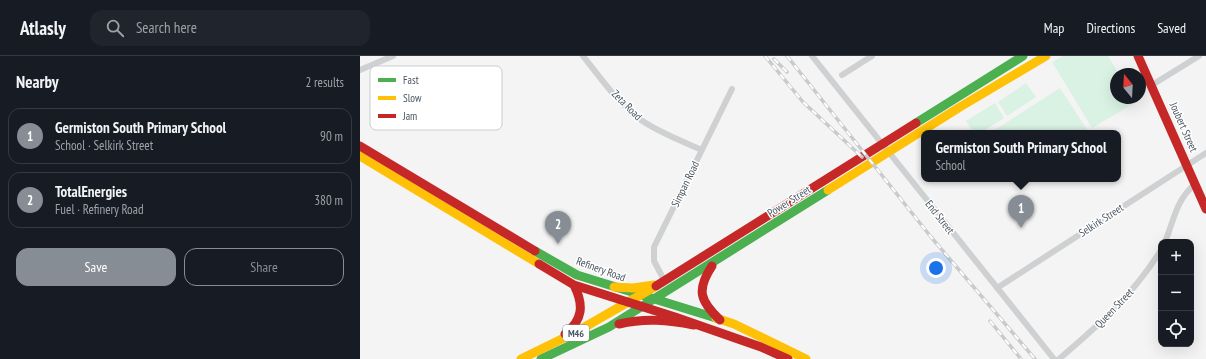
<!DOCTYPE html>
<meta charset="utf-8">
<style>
body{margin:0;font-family:"PT Sans Narrow",sans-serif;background:#20242c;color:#f1f3f6}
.controls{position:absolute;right:12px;bottom:12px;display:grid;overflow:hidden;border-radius:8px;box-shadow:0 4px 16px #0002}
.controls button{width:36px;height:36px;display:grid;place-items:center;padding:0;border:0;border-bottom:1px solid #363941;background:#171b24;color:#f1f3f6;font:20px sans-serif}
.compass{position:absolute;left:750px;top:12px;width:36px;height:36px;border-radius:50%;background:#171b24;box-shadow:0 4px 16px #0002;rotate:342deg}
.you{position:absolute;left:576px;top:212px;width:14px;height:14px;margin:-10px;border:3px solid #fff;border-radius:50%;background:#1a73e8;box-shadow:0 0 0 6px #1a73e833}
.badge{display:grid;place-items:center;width:26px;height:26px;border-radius:50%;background:#868d94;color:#fff;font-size:13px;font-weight:700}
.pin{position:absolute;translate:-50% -33px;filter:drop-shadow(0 1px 2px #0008)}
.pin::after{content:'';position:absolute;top:21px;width:14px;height:12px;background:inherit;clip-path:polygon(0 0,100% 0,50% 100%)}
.popup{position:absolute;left:561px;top:74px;width:200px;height:52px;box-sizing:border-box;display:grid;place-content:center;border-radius:8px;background:#171b24;filter:drop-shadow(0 1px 3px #0005);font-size:13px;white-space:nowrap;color:#9ea1a6}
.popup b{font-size:15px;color:#f1f3f6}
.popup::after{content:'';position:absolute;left:50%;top:100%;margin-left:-8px;border:8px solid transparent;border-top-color:#171b24}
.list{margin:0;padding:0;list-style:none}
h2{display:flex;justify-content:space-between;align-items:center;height:52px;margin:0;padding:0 16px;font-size:17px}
h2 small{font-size:13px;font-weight:400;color:#9ea1a6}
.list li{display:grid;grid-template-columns:26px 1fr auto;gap:12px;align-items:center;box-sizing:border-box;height:56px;margin:0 8px 8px;padding:0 8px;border:1px solid #363941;border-radius:12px}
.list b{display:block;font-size:15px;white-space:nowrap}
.list p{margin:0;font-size:13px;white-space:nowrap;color:#9ea1a6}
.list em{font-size:13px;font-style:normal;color:#9ea1a6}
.actions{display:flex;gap:8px;padding:12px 16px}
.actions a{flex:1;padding:9px 0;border:1px solid #868d94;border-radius:12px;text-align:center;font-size:14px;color:#868d94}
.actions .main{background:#868d94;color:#fff}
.icon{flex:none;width:22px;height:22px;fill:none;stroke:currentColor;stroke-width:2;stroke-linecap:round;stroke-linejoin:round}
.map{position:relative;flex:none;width:846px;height:303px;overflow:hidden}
header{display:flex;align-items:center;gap:24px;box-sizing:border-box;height:56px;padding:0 20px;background:#171b24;border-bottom:1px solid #363941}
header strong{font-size:19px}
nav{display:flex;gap:22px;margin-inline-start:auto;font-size:14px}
.search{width:280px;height:36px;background:#20242c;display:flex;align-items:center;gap:10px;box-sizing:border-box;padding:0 14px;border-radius:12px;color:#9ea1a6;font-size:15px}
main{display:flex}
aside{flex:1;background:#171b24}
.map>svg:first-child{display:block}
.green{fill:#d9f2e3}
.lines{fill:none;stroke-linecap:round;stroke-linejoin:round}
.street{stroke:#ced0d2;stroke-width:6}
.fast{stroke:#4caf50;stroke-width:9}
.slow{stroke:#ffc107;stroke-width:9}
.jam{stroke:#c62828;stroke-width:9}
.rail-casing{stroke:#c9cacc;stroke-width:3.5}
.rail{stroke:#fff;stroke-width:2;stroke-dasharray:6;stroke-linecap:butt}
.labels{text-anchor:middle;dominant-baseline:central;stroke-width:3;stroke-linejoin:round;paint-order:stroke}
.shield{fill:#fff;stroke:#808990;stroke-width:1}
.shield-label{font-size:10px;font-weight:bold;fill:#4a5661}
.street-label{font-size:11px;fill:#4a5661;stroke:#fff}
.key{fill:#fff;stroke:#c9ccd0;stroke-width:1}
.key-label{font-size:11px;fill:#4a5661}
</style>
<header>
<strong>Atlasly</strong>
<div class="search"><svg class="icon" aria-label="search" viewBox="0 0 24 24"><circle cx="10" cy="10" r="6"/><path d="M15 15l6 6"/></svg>Search here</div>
<nav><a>Map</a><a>Directions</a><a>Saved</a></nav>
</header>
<main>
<aside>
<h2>Nearby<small>2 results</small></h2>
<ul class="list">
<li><span class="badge">1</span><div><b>Germiston South Primary School</b><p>School · Selkirk Street</p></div><em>90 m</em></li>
<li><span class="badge">2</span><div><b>TotalEnergies</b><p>Fuel · Refinery Road</p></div><em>380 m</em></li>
</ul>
<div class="actions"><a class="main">Save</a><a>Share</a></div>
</aside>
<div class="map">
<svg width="846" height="303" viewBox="0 0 846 303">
<rect width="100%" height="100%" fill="#f4f4f4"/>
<path class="green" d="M703,0H748L759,18H756V42H773L776,46L732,72L692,6Z
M666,27L676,41L647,60L638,46Z
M700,32L728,75L725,77H630Z
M635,47L644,62L620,77H614L606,65Z"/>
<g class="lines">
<path class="street" d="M223,0C241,22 258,48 281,64C300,77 322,85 342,94
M452,0L694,303
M0,14L33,0
M482,19L512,0
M792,29L839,0
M805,186C814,164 816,144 835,128
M304,224L294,205V191L372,33
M637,232L846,97
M699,303C739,269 773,239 801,194"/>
<path class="fast" d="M556,67L663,0
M175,195L217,219L356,262
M181,303L249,271L468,134"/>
<path class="slow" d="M0,100L179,208
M468,134L600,51L686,0
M254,231L273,232L294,229
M356,262L374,268L446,303
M161,303L216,276L296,230"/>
<path class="jam" d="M778,0L846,153
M0,90L175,195
M179,208L214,229L315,261L401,291L428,303
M352,210C336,234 340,245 360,264
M296,230L556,67
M259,268C285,262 308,264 334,269
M205,278C223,264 224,249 214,229"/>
<defs>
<path id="rail" d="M405,0L443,46L502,101
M427,0L571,181L675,303
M414,3L427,16
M630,265L661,303"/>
</defs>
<use href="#rail" class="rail-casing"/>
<use href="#rail" class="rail"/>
</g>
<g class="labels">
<rect class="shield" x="203" y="269" width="26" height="16" rx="3"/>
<g class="shield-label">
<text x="216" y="277">M46</text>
</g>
<g class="street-label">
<text transform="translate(267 49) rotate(45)">Zeta Road</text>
<text transform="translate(824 71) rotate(66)">Joubert Street</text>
<text transform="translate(325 128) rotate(-64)">Simpan Road</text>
<text transform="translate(429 145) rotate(-32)">Power Street</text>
<text transform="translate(580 161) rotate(52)">End Street</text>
<text transform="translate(741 164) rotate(-33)">Selkirk Street</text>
<text transform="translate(241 213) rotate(20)">Refinery Road</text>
<text transform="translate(754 252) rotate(-46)">Queen Street</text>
</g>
</g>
<rect x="10" y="10" width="132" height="64" rx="6" class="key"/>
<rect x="18" y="22" width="18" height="4" fill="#4caf50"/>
<rect x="18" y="40" width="18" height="4" fill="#ffc107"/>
<rect x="18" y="58" width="18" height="4" fill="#c62828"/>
<g class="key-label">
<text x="43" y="28">Fast</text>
<text x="43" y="46">Slow</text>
<text x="43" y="64">Jam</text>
</g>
</svg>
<div class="controls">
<button>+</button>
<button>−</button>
<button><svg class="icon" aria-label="locate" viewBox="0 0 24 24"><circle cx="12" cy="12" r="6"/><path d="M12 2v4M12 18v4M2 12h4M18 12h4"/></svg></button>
</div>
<svg class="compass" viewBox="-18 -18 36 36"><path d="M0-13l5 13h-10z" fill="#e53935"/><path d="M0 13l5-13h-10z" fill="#9ea1a6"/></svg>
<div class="you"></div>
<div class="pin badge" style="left:661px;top:172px">1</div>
<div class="popup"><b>Germiston South Primary School</b>School</div>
<div class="pin badge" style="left:198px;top:188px">2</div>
</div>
</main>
